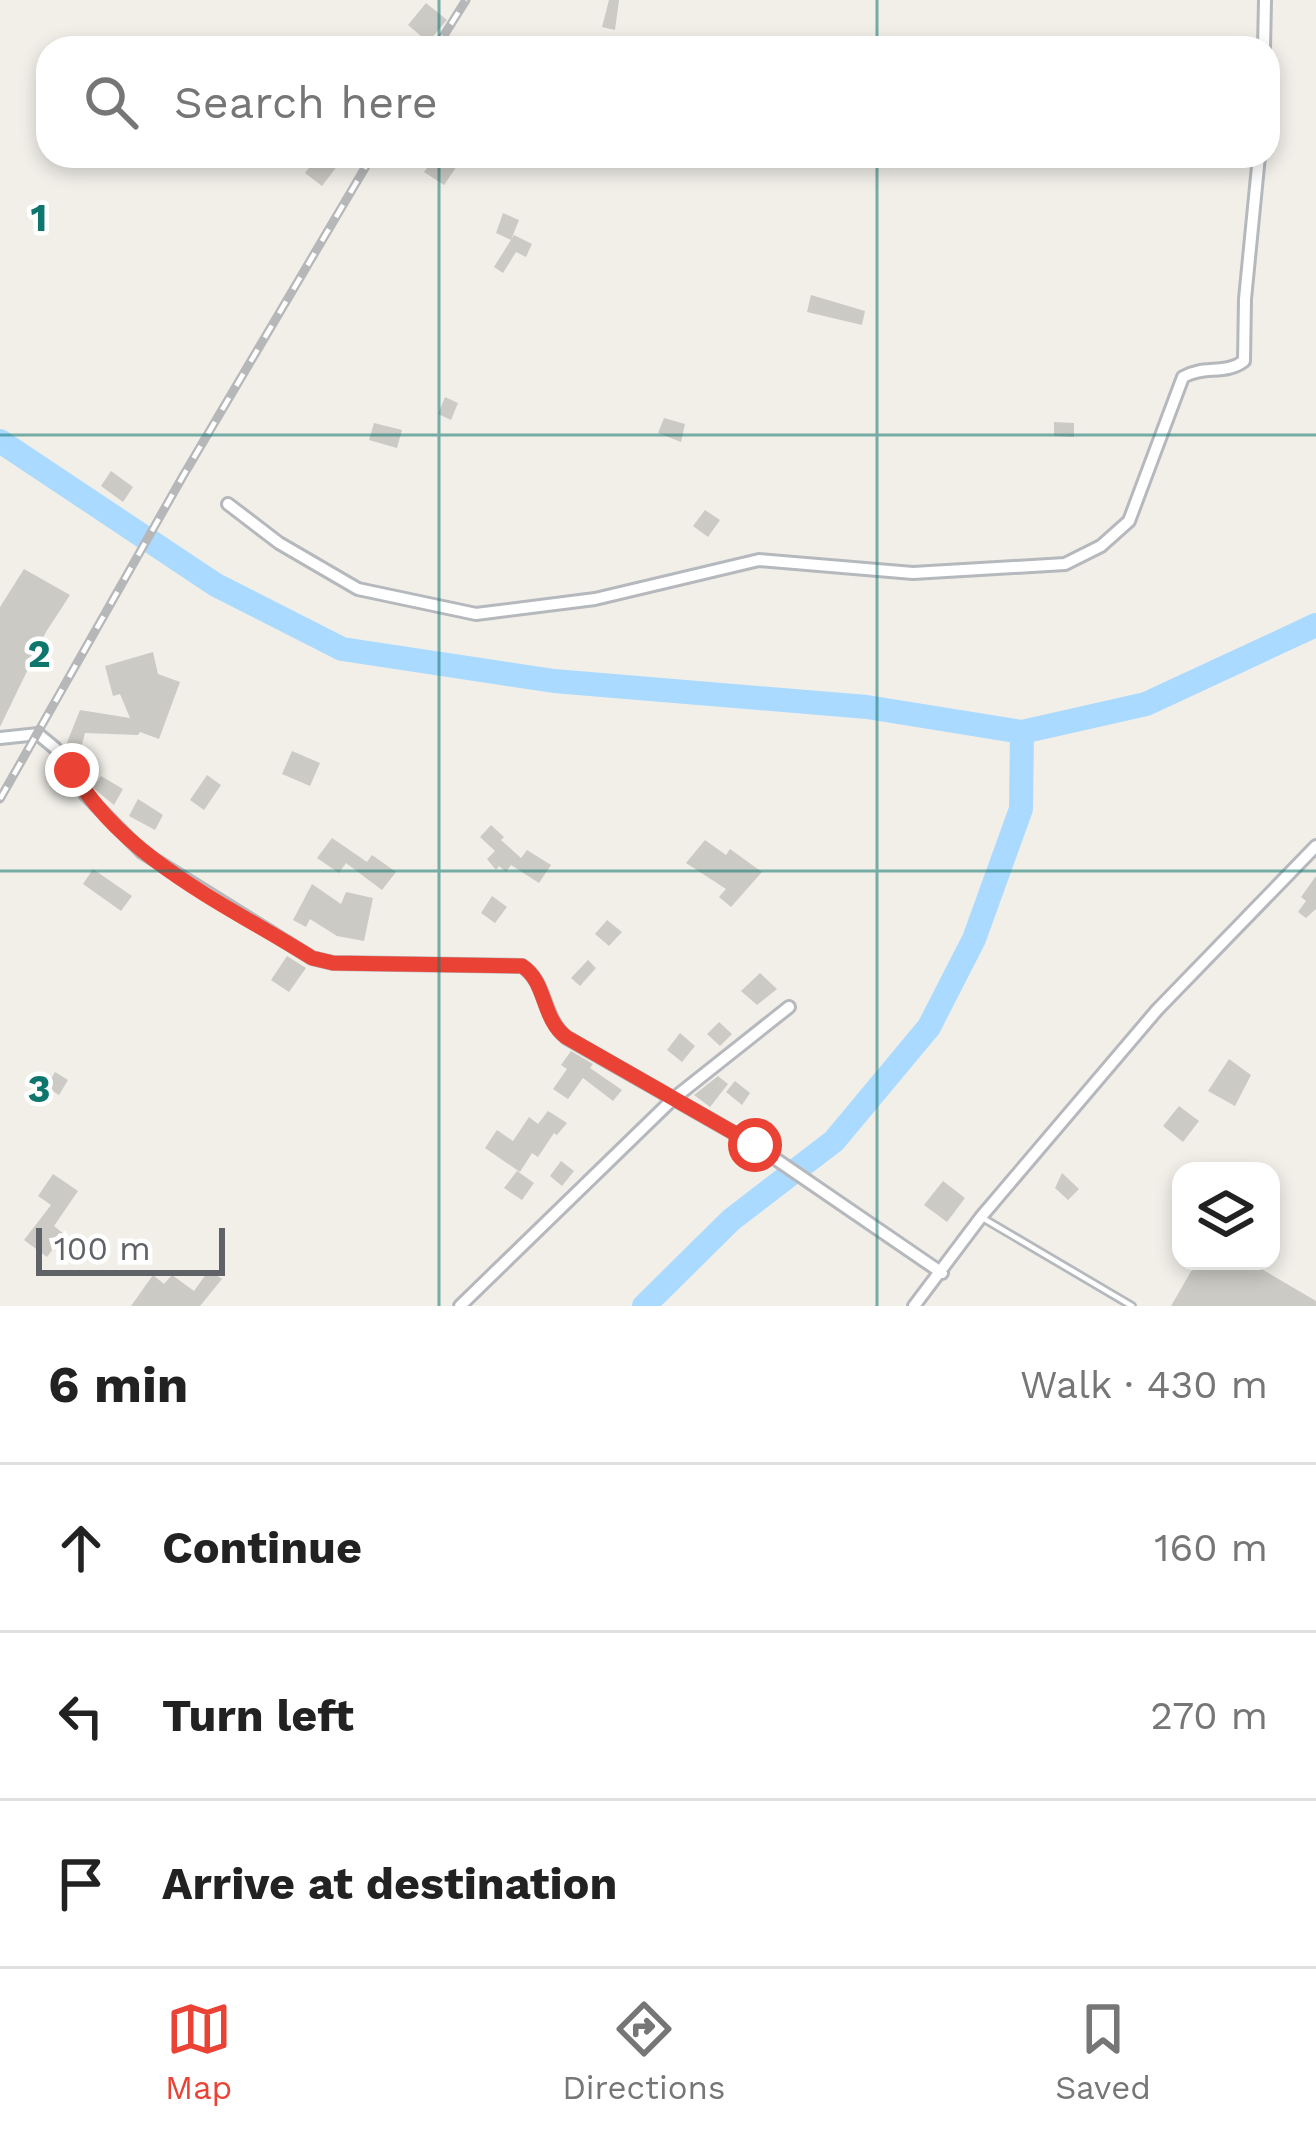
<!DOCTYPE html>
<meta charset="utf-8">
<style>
body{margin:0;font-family:"Work Sans",sans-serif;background:#f6f6f6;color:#222}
.controls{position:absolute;right:36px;bottom:36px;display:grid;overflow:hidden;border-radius:24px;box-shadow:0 6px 18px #0003}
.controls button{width:108px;height:108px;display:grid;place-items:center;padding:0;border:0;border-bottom:3px solid #e0e0e0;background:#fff;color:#222;font:60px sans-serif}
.scale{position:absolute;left:36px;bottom:30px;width:189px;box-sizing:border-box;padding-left:12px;border:6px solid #5f6368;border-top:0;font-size:33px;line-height:42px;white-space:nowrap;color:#5f6368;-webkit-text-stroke:9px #fff;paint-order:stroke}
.stop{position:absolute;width:36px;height:36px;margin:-27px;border:9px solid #ea4335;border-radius:50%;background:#fff}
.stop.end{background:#ea4335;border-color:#fff;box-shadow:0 3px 12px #0008}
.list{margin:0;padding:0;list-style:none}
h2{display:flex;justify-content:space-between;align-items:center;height:156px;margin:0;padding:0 48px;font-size:51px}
h2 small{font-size:39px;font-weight:400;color:#767676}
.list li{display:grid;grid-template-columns:78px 1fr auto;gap:36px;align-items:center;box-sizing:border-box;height:168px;padding:0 48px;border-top:3px solid #e0e0e0}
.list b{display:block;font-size:45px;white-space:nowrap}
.list em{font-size:39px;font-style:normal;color:#767676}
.icon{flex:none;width:66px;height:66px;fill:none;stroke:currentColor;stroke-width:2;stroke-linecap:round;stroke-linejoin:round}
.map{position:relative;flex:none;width:1316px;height:1306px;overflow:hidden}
.search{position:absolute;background:#fff;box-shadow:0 6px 18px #0003;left:36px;right:36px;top:36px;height:132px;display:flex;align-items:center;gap:30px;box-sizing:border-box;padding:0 42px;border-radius:36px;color:#767676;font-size:45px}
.sheet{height:660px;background:#fff}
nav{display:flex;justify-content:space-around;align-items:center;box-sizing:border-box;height:168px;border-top:3px solid #e0e0e0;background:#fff;font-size:33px;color:#767676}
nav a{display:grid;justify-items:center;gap:6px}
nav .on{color:#ea4335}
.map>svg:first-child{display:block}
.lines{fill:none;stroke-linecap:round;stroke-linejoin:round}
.river{stroke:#aadaff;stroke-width:24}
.building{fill:#cccac5}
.service-casing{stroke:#b5b8bc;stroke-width:10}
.minor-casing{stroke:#b5b8bc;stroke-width:16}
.service{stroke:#fff;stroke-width:4.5}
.minor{stroke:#fff;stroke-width:10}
.rail-casing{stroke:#b6b7b8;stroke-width:9}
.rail{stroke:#fff;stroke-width:4.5;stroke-dasharray:14;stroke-linecap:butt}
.route{stroke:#ea4335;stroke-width:15}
.grid{fill:none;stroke:#0f766e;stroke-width:3;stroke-opacity:0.55}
.grid-label{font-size:39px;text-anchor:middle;font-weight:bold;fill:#0f766e;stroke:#fff;stroke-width:9;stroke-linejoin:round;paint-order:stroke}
</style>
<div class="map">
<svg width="1316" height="1306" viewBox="0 0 1316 1306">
<rect width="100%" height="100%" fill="#f1efe8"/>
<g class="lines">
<path class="river" d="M0,441L216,585L342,649L554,681L867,707L1022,732L1146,704L1316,625
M644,1306L731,1220L834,1141L929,1027L974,939L1021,809L1022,732"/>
</g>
<path class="building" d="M609,0H619L615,30L602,27Z
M426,3L447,20L428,42L408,25Z
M318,156H325L338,165L322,186L305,173Z
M436,156H450L459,163L444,185L424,172Z
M503,213L519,220L511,240L496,233Z
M514,235L532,244L526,257L516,252L503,273L494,267Z
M811,295L865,311L862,325L807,312Z
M445,397L458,403L451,420L438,414Z
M664,418L685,424L681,442L658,433Z
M1054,422L1074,423V437L1054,436Z
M374,423L402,430L397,448L369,440Z
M111,471L133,487L123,502L101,486Z
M705,510L720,520L708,537L693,526Z
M24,569L70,595L46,632L0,727V607Z
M153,652L158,674L180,682L159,739L140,732L138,735L85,733L79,757L72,756L66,745L80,710L130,718L120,694L113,696L105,666Z
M292,751L320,763L310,786L282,774Z
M207,775L221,785L204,810L190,800Z
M101,776L123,789L114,805L93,788Z
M138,799L163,815L155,830L129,816Z
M491,825L504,837L501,840L521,858L527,850L551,865L539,883L511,865L506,872L499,866L496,870L487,859L495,851L480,837Z
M332,838L367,862L372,855L396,872L382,890L346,863L339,873L317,858Z
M705,840L726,855L730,849L762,872L731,907L719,897L726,889L686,863Z
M93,869L132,896L121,911L83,884Z
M1316,876V909L1306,918L1298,912L1306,901L1301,897Z
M312,884L341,904L346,892L373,898L364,941L337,936L310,919L306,927L293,920Z
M492,896L507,907L495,923L481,913Z
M607,920L622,932L609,946L595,934Z
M287,956L306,968L289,992L271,980Z
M588,960L596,968L580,986L571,978Z
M760,973L777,989L757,1005L741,991Z
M719,1022L732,1034L720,1046L707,1034Z
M680,1033L695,1046L682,1062L667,1050Z
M571,1051L593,1064L590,1068L622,1090L613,1101L583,1078L568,1099L553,1089L567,1069L561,1065Z
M1229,1059L1251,1075L1235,1106L1208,1091Z
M55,1072L68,1080L59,1095L46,1087Z
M718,1076L728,1084L710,1107L694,1095Z
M735,1081L750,1093L742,1105L726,1092Z
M1179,1106L1199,1121L1183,1142L1163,1126Z
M548,1111L567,1123L557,1135L554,1133L538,1157L532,1153L520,1172L485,1148L497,1130L513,1141L529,1117L538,1124Z
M561,1161L574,1171L562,1186L550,1176Z
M517,1171L534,1183L522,1200L504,1188Z
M1062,1173L1079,1189L1068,1200L1055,1188Z
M53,1174L78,1191L54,1226L64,1234L47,1257L24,1240L51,1205L38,1196Z
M943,1181L965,1198L947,1222L924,1205Z
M1197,1261H1248L1316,1301V1306H1171Z
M209,1270L222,1279L200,1306H131L153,1275L164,1284L172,1275L194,1291Z"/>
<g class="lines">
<defs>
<path id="service" d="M981,1217L1132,1306"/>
<path id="minor" d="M1264,48L1265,0
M228,504L279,543L358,589L476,614L595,599L759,560L913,573L1065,564L1101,546L1129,521L1183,377C1203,365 1226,375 1244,361L1245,299L1259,156
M0,738L38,734L55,748L86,795L142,852L312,958L333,963L522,966C547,982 542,1018 567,1038L755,1145L942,1273
M460,1306L673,1099L789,1007
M914,1306L981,1217L1157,1010L1316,846"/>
</defs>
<use href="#service" class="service-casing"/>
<use href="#minor" class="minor-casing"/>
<use href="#service" class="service"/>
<use href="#minor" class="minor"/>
<defs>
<path id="rail" d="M436,48L466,0
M0,799L183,476L372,156"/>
</defs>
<use href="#rail" class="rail-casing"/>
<use href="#rail" class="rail"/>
</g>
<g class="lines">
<path class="route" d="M72,770C122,859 229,906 312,958L333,963L522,966C547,982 541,1018 566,1037L755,1145"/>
</g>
<path class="grid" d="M439,0V48M877,0V48M439,156V1306M877,156V1306M0,435H1316M0,871H1316"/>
<g class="grid-label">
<text x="39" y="231">1</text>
<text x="39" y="667">2</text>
<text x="39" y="1102">3</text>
</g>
</svg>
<div class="controls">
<button><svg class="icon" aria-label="layers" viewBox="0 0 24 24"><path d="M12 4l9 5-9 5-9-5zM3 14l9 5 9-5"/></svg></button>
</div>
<div class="scale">100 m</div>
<div class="stop" style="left:755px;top:1145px"></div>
<div class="stop end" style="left:72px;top:770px"></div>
<div class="search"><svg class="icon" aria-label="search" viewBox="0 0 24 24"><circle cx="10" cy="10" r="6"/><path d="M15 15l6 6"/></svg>Search here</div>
</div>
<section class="sheet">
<h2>6 min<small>Walk · 430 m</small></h2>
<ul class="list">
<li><svg class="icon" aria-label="ahead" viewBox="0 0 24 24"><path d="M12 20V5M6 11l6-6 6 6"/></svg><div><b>Continue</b></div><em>160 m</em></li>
<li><svg class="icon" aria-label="left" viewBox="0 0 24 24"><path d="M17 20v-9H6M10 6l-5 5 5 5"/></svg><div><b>Turn left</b></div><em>270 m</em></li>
<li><svg class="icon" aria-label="arrive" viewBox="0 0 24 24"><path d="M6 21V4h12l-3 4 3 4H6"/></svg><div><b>Arrive at destination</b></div></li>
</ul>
</section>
<nav>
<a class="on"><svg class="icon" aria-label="map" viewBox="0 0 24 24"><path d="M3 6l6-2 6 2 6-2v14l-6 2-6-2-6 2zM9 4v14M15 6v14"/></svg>Map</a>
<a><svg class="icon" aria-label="directions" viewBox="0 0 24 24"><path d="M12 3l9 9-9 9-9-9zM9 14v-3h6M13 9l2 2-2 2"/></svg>Directions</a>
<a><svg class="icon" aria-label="saved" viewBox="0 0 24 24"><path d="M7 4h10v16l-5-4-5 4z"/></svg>Saved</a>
</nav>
